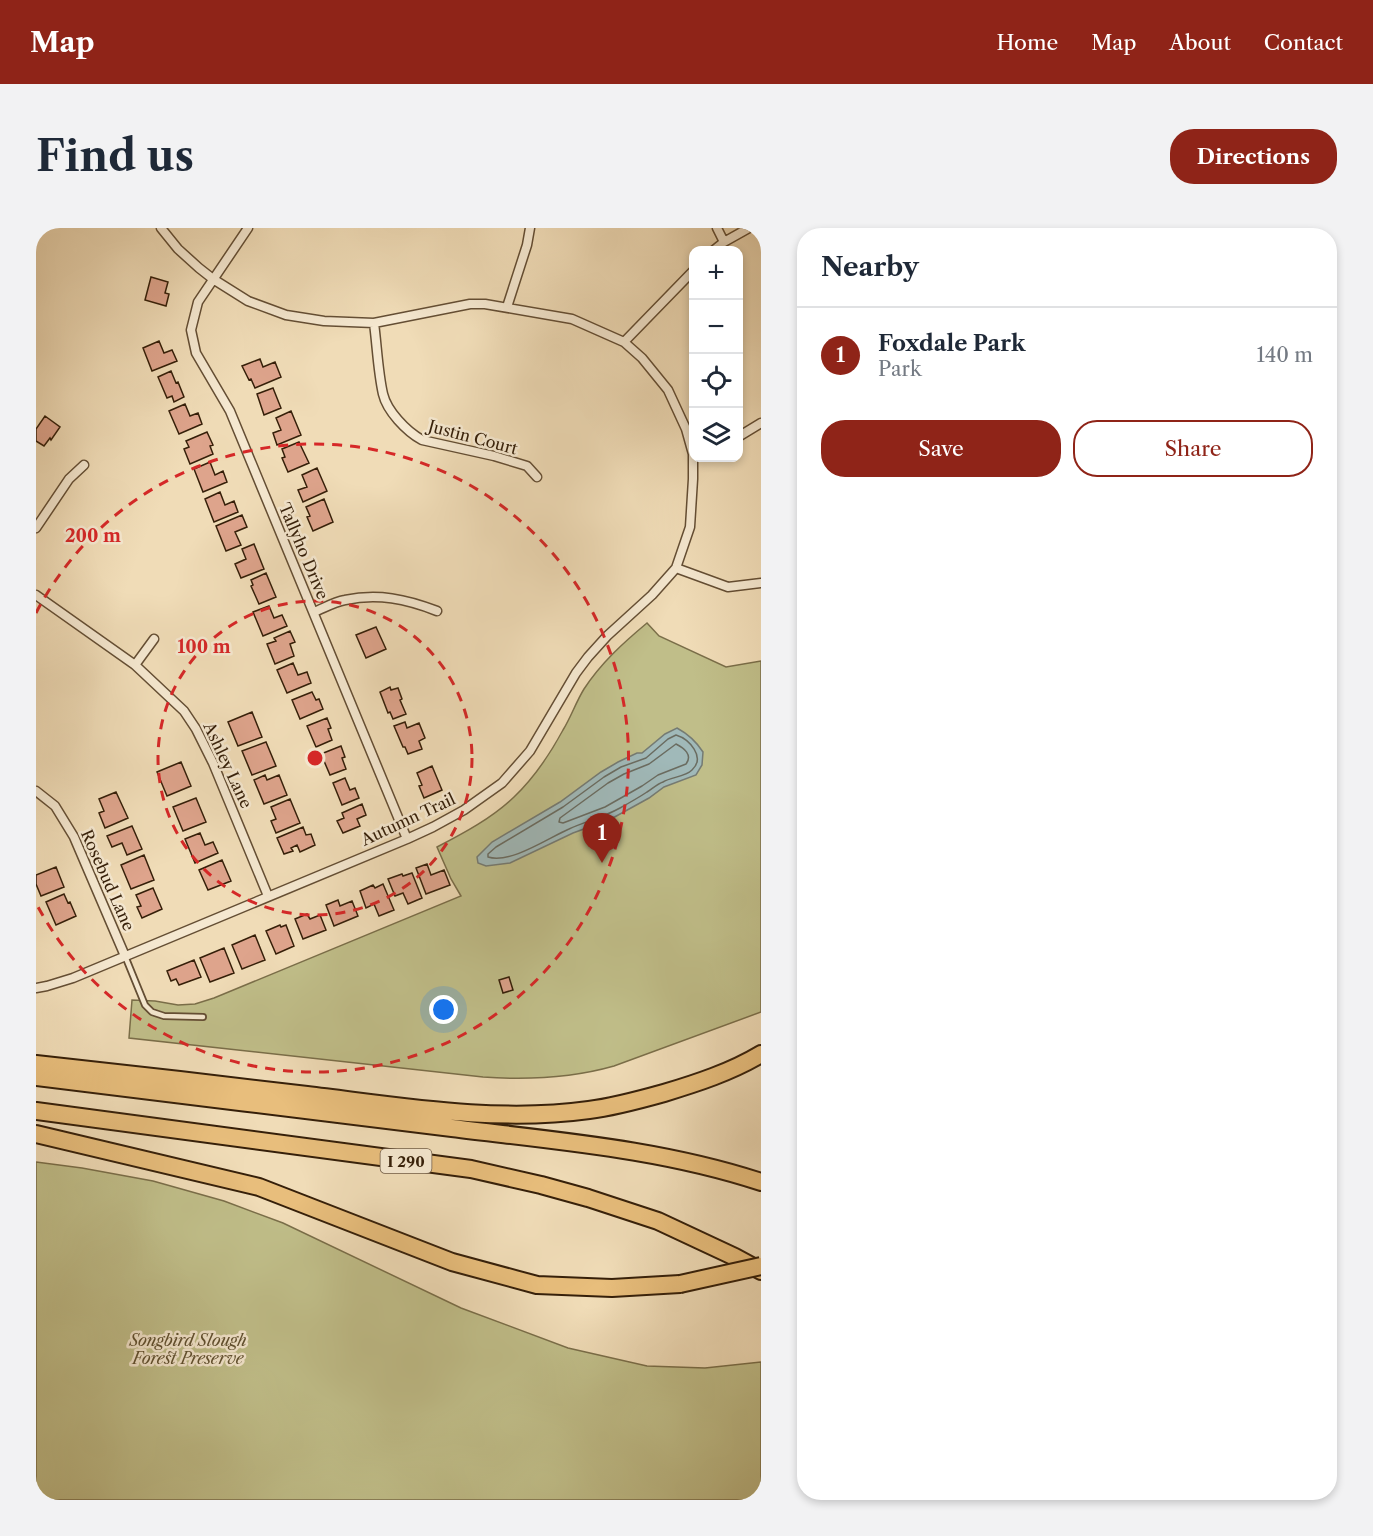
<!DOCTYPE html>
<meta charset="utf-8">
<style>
body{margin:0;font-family:"Libre Caslon Text",serif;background:#f2f2f3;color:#1f2937}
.controls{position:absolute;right:18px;top:18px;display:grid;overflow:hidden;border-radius:12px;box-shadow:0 3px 9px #0003}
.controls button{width:54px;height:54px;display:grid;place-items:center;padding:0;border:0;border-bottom:2px solid #e0e1e3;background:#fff;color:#1f2937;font:30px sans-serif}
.you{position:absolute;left:408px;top:782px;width:21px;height:21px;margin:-15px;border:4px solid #fff;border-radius:50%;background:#1a73e8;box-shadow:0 0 0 9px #1a73e833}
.badge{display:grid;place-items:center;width:39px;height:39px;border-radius:50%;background:#8f2418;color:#fff;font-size:20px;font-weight:700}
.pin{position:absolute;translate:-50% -50px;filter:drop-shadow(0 2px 3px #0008)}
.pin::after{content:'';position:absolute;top:32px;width:21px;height:18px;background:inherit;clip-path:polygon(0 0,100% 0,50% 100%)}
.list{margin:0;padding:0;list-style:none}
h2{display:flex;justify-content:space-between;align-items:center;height:78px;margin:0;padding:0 24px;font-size:26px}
h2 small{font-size:20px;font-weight:400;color:#747a83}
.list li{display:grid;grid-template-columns:39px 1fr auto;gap:18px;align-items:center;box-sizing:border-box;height:96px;padding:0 24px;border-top:2px solid #e0e1e3}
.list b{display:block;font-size:22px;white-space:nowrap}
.list p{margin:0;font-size:20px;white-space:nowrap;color:#747a83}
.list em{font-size:20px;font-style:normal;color:#747a83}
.actions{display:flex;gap:12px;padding:18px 24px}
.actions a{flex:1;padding:14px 0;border:2px solid #8f2418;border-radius:24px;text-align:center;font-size:21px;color:#8f2418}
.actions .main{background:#8f2418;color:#fff}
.icon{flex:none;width:33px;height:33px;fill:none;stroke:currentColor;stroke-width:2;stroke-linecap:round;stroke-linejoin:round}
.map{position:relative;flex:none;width:725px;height:1272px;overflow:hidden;border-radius:24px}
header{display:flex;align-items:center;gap:36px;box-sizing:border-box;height:84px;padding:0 30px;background:#8f2418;color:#fff}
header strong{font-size:28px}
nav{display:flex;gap:33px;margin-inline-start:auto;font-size:21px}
.intro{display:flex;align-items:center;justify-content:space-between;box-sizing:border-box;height:144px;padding:0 36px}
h1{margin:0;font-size:42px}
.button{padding:15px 27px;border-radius:24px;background:#8f2418;color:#fff;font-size:21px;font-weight:700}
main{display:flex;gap:36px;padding:0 36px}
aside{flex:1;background:#fff;border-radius:24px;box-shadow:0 3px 9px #0003}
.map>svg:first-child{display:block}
.green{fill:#c0be89;stroke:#7a6e49;stroke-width:1.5}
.water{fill:#a0b9b9;stroke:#757b73;stroke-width:1.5}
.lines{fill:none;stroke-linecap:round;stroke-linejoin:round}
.shore{stroke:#6a6c61;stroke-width:1.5}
.building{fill:#dea48c;stroke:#351f09;stroke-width:1.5}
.service-casing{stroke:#644e34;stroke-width:8}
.minor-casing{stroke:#644e34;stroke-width:11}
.motorway-casing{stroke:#351f09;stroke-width:20}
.service{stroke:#f5e8d0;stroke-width:4.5}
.minor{stroke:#f5e8d0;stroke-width:8}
.motorway{stroke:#e8be7c;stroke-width:16}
.motorway-bridge-casing{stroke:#351f09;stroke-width:20;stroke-linecap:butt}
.motorway-bridge{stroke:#e8be7c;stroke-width:16}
.ring{fill:none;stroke:#d62828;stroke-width:3;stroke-dasharray:10 8}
.labels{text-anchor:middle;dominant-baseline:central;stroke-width:5;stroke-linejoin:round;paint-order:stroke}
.shield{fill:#f5e8d0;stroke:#6f5b45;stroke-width:1.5}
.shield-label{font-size:15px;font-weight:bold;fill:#351f09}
.street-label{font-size:16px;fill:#351f09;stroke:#f5e8d0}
.park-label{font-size:16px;font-style:italic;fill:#5f4f2f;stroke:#f5e8d0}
.centre{fill:#d62828;stroke:#f5e8d0;stroke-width:3}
.ring-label{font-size:18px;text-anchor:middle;font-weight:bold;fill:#d62828;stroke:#f5e8d0;stroke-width:5;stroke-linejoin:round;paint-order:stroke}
</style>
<header>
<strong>Map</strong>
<nav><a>Home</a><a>Map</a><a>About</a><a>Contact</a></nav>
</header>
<div class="intro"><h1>Find us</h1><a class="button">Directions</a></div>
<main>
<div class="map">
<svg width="725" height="1272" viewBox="0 0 725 1272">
<rect width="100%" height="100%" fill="#f0dcb7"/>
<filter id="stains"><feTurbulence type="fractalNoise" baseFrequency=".00333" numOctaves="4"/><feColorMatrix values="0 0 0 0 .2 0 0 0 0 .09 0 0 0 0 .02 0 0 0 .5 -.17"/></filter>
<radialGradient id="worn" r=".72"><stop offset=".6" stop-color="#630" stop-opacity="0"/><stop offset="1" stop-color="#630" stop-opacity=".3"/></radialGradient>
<path class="green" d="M611,395L623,408L690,439L725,433V784L578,838C536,850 490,852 447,849L93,810L96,772L119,773L142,777L159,776L178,770L425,668L415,651L401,619C428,605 456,590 478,569C498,550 514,526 527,502C535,489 540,474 548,461C565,435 587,415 611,395Z
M0,934L46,940L117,953L188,973L247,995L425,1080L532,1120L611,1138L669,1140L725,1134V1272H0Z"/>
<path class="water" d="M641,500C652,506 660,513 667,524L666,537L660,547L628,559L613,570L575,591L537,605L474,635L450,638L442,635L441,629L456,614L524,574L565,544L582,534L601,525H606L629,506Z"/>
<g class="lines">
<path class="shore" d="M640,507C653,511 670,529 656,542C649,549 635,549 627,554C621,556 616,561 611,564C602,570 593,575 584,580C566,590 550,593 533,601C512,610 475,636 452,629V626L460,619L527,579L568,549L585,539L610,530L632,511Z
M640,516C648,520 657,527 650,536L622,547L606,558L569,579L527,595L523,594L524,590L572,555L588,546L613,536Z"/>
</g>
<path class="building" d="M115,49L132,54L129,65L133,66L130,78L109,72Z
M123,113L128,125L136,122L141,133L116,143L107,120Z
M224,131L227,139L239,134L245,149L219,160L215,151L213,152L206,138Z
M135,143L140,155L142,154L148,169L138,174L136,168L131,170L122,149Z
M237,160L245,180L228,187L221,166Z
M149,176L154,188L162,185L166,196L143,206L133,183Z
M255,183L265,207L241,217L237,205L245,202L240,190Z
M9,188L24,199L15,212L14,210L8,218L0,213V201Z
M171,204L177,217L174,218L177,226L154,236L148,221L153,219L150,213Z
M263,214L273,235L252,244L246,230L249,229L246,221Z
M174,234L179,247L187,243L191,254L167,264L158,241Z
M281,240L291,263L267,274L262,262L271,259L266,247Z
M184,264L189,277L198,273L202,284L178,294L169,271Z
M288,271L297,294L277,303L271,289L274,288L270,279Z
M206,287L211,299L199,304L205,317L190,323L180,298Z
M218,316L228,341L205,350L199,336L210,331L206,321Z
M230,345L240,369L223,376L215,358L217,357L215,352Z
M233,378L238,390L246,387L251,398L227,408L217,384Z
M340,399L350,421L330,430L320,407Z
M254,403L259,414L254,416L258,428L239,436L231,416L240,413L238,410Z
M257,435L262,447L271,444L275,455L251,465L241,442Z
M354,459L355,462L362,460L366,471L364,472L370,486L357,491L354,484L352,485L344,464Z
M276,464L280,472L283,471L287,481L264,491L256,472Z
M216,484L226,509L202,518L192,494Z
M291,490L295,500L292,501L296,512L280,519L271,498Z
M369,494L371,500L383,495L389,510L383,513L386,521L372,526L369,519H367L358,498Z
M230,514L240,538L216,547L206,523Z
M305,518L309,529L306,530L310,541L294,547L285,526Z
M145,534L155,558L131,568L121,544Z
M396,538L406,562L388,570L383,558L386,557L381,545Z
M229,547L231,552L243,547L251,567L228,576L218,552Z
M309,550L314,562L319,560L323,570L306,577L297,555Z
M80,564L92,590L69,600L63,585L68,583L63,571Z
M160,570L170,594L147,603L137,579Z
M254,571L264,595L240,605L235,593L240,591L235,579Z
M326,576L330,587L321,591L324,598L307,605L301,593L308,590L306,585Z
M96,598L106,621L91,627L86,615L76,619L71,608Z
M267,599L270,607L275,606L279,617L264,624L261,617L255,620L257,623L248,626L241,610Z
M164,605L169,617L177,614L182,625L159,635L149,611Z
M108,627L118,652L95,661L85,637Z
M186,632L195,653L172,662L163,642Z
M391,636L395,647L408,642L414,657L390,666L380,640Z
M20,639L28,659L5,668L0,656V647Z
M376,645L386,670L372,676L367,665L359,668L352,651L366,646L367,648Z
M347,656L358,682L343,688L338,676L330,680L324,663L337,657L339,660Z
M117,660L126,681L106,690L101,679L105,678L100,667Z
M28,666L32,675L34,674L40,688L20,697L10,674Z
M302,672L304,678L316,673L322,688L298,698L290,677Z
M271,686L274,691L284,687L290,702L267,711L259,691Z
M244,697L245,699L250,697L258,718L240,726L230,703Z
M219,707L229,732L206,741L196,717Z
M188,720L198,745L174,754L164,730Z
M158,732L165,749L143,757L140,751L135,753L131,743Z
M473,749L477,762L467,765L463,752Z"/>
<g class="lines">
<defs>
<path id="service" d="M89,728L109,777L116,784L128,788L167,789"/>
<path id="minor" d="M212,0L162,74L155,102L160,125L194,183L371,611
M681,0L688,14
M678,22L688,14L713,0
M471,79L491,17L494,0
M338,95C341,118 342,144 347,166C351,183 370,203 386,212L458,228L491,238L501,249
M588,114L658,42
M702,209L725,195
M0,300L33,251L48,237
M640,340L692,359L725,355
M0,367L99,437L148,483L160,501L177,535L232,668
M278,384C288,380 298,374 309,372C342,365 370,371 401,383
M99,437L118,411
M0,563L19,578L38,609L89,728
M0,760L11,758L37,750L371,611L397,599L428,582L466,555L494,523L540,445L552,429L571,408L616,367L640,340L654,299L657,251V226L650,201L632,162L606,130L588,114L536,91L449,76H434L338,95L288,93L250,87L212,73L177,51L163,40L142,21L125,0"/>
<path id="motorway" d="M0,836C90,846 181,856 271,867C364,878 459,895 553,882C578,879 603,872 628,865C661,855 695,844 725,826
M0,849C139,866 277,883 416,900C520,913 625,921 725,954
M0,883L435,941L505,957L552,970L622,993L699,1029L725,1043
M0,906L223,959L416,1034L501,1057L576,1060L644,1056"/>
</defs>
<use href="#service" class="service-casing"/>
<use href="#minor" class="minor-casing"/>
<use href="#motorway" class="motorway-casing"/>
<use href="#service" class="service"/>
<use href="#minor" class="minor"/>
<use href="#motorway" class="motorway"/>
<defs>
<path id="motorway-bridge" d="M644,1056L725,1038"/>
</defs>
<use href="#motorway-bridge" class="motorway-bridge-casing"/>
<use href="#motorway-bridge" class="motorway-bridge"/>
</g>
<g class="ring">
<circle cx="279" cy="530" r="157"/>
<path d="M0 385A314 314 0 1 1 0 675"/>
</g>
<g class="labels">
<rect class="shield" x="344.5" y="921" width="51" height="24" rx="4.5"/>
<g class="shield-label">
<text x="370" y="933">I 290</text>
</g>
<g class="street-label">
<text transform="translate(437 209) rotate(15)">Justin Court</text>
<text transform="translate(268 323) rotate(67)">Tallyho Drive</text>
<text transform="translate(192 537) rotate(65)">Ashley Lane</text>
<text transform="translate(372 591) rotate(-25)">Autumn Trail</text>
<text transform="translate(72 652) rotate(66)">Rosebud Lane</text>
</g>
<g class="park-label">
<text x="152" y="1112">Songbird Slough<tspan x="152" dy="18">Forest Preserve</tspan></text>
</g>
</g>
<circle cx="279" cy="530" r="9" class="centre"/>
<g class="ring-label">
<text x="57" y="314">200 m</text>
<text x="168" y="425">100 m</text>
</g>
<rect width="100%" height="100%" filter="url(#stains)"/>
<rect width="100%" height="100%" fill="url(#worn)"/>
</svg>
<div class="controls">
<button>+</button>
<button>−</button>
<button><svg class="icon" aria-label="locate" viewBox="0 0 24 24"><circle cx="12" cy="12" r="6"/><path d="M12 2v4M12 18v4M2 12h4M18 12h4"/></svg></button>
<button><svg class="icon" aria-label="layers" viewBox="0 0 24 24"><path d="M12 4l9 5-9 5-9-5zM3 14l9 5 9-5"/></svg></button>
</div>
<div class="you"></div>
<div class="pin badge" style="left:566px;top:635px">1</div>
</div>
<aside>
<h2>Nearby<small></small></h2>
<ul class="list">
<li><span class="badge">1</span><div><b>Foxdale Park</b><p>Park</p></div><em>140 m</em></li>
</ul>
<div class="actions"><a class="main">Save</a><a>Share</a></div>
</aside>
</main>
